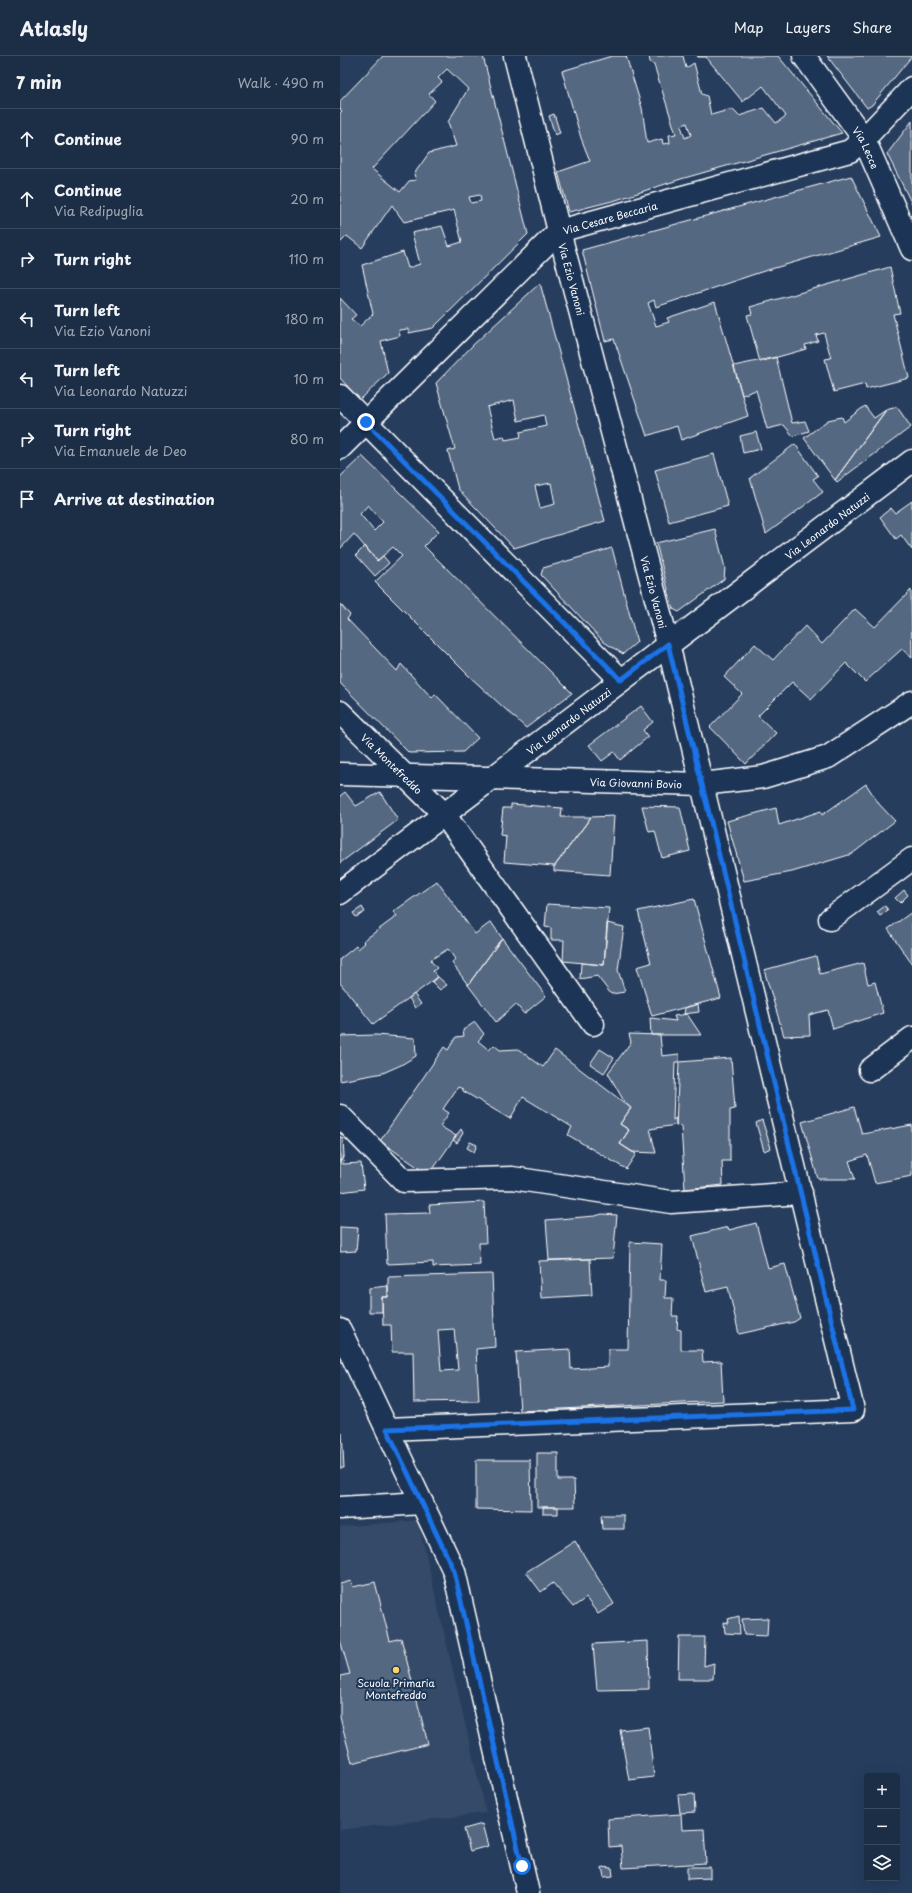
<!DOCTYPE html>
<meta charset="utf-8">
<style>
body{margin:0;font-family:"Playpen Sans",sans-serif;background:#293a51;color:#f1f3f6}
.controls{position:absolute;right:12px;bottom:12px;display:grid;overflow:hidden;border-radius:4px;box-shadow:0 4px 16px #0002}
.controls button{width:36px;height:36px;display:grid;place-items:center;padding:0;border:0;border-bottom:1px solid #3a4a5f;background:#1c2e46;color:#f1f3f6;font:20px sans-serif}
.stop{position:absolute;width:12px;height:12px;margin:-9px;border:3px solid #1a73e8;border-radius:50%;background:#fff}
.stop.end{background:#1a73e8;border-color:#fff;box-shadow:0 1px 4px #0008}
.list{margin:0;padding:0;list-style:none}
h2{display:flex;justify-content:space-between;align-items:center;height:52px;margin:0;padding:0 16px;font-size:17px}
h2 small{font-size:13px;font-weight:400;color:#a0a8b3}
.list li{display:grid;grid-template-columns:26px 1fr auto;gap:12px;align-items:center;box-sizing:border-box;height:60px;padding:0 16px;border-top:1px solid #3a4a5f}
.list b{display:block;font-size:15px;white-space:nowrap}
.list p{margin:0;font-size:13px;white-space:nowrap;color:#a0a8b3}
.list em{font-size:13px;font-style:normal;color:#a0a8b3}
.icon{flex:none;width:22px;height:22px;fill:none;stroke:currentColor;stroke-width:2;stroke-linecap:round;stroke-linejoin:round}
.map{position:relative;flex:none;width:572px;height:1837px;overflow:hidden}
header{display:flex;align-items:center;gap:24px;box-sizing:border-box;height:56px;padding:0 20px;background:#1c2e46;border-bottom:1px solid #3a4a5f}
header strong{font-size:19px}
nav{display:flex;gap:22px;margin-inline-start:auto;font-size:14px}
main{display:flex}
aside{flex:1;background:#1c2e46}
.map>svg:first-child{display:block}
.built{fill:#344a68}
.building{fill:#556781;stroke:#fff;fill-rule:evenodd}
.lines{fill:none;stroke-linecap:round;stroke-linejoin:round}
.minor-casing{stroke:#fff;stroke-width:25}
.minor{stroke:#1d3557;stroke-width:22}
.route{stroke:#1a73e8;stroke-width:5}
.poi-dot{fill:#ffd166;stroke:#1d3557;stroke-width:1.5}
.labels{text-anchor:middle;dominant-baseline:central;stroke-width:4;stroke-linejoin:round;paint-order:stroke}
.street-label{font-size:10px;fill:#fff;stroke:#1d3557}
.poi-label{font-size:10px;fill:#fff;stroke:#1d3557}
</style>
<header>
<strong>Atlasly</strong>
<nav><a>Map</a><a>Layers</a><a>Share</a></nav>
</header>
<main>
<aside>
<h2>7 min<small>Walk · 490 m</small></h2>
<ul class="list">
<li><svg class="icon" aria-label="ahead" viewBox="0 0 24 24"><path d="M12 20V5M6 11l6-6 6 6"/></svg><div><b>Continue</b></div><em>90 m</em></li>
<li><svg class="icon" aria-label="ahead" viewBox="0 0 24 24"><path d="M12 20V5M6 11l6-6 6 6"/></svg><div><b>Continue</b><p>Via Redipuglia</p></div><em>20 m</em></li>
<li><svg class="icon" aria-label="right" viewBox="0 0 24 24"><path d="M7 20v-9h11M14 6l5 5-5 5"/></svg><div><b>Turn right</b></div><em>110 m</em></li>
<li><svg class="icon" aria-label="left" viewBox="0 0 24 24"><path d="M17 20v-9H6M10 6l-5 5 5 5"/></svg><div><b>Turn left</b><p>Via Ezio Vanoni</p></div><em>180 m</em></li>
<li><svg class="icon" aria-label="left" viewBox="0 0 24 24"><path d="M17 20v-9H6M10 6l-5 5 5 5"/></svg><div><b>Turn left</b><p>Via Leonardo Natuzzi</p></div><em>10 m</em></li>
<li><svg class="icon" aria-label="right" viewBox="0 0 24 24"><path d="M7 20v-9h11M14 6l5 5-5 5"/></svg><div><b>Turn right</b><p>Via Emanuele de Deo</p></div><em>80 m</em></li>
<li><svg class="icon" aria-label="arrive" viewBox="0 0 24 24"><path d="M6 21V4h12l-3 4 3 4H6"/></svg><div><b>Arrive at destination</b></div></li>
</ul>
</aside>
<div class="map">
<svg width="572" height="1837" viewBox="0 0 572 1837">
<rect width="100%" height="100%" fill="#263d5e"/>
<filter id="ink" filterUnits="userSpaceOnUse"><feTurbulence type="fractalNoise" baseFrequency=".025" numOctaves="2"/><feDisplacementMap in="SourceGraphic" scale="8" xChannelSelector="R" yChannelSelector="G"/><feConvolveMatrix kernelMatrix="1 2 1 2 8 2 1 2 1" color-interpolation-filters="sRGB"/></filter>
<g filter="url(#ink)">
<path class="built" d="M78,1464L146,1757L0,1774V1471Z"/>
<path class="building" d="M43,0H143L188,178L93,272L69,277V273L59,274L60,280L41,285L48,317L20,344L0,322V242L16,259L11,263L20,270L33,258L22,209L63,196L68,212L80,208L72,177L102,170L109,190L122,186L114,154L64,166L52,149L22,192L7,180L0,187V57L2,55L0,53V45ZM107,13L128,33L108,66L116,90L89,97L74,118L76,124L69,125L60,136L32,113L95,45L89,38L102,26L98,22ZM140,139L141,145L131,147L129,141Z
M272,0H286L302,52L307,87L322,83L323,88L330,87L329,79L336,78L314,9L310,6L309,0H343L346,12L354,7L362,38L367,40L371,59L392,53L399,60L424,52L436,67L446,60L423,30L408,42L406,41L403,46L366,1H358L357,0H438L502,77L341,123L276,144L229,156L218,116L250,105L241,82L222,15ZM347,67L351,79L345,82L341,70Z
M487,0H572L532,49L527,52Z
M214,58L220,77L215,79L209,60Z
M572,65V148L547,98Z
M511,120L541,181L421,216L316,251L314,244L308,247L316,270L329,266L327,262L375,246L408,360L341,384L337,370L307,380L274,283L265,285L242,194Z
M550,211L560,257L553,258L569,322L526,333L525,328L494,336L485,303L491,302L484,277L476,279L478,285L465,289L466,293L420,306L407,259L412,258L410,251Z
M200,227L265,465L174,492L118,433L108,395L115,393L96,327L134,288ZM174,344L178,365L204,359L206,370L180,376L181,381L165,384L164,380L155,382L147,351ZM211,427L215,448L200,452L195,430Z
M436,301L452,367L465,365L469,375L453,380L444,369L427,373L416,334L402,339L394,310Z
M525,350L534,362L546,354L495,424L464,382L488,364L502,361L504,366Z
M557,351L571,371L497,426L495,424L546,354Z
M416,376L421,393L403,397L400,380Z
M455,388L478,420L473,423L483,436L426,478L410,422Z
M374,398L388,450L329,466L315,414Z
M22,400L99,475L84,490L232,637L186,672L128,619L35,526L62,500L53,491L37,505L14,478L0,493V421ZM28,449L43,466L34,475L20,458Z
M572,445V494L561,479L556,483L540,461L551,452L555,457Z
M375,473L385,512L384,523L339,556L333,553L316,487Z
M25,490L37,505L43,500L49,507L35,520L16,499Z
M272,492L297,586L283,598L264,586L201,519L203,512Z
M571,534L572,602L562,593L525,626L506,607L471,643L452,626L418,660L436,677L406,708L370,671L402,638L384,621L415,588L433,604L465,570L482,588L515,553L535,571Z
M0,548L10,559L7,563L57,615L61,608L92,642L95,638L138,682L123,696L69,697L0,627Z
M301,650L313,666L303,674L308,681L280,704L274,696L262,705L249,689Z
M526,728L539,748L555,765L512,798L452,816L404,825L387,765L436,752L439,769L481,755L482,759Z
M5,736L16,750L40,736L58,764L0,807V740Z
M171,748L222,752L221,761H251L214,811V810L164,806L166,780L160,779L163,752H171Z
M302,750L340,751L350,795L322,802L315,775L309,776Z
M274,760L270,819L214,815V811L251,761Z
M97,825L135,878L151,866L162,882L128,929L112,907L115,903L108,893L90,904L97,912L93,915L98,921L33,968L0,927V903L16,890L18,893L25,887L23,885L57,860L53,856Z
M564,834L568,839L560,847L555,842Z
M354,843L381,942L312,960L297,911L311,907L298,855Z
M207,848L269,852L264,909L223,905L224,884H211V872L205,871Z
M545,850L548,854L540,860L537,856Z
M22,851L25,856L16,861L13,857Z
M572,856V908L548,873Z
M267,867L284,871L278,914L285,936L271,938L257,920L240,923L241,907L264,909Z
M162,882L206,940L184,958L176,948L156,966L128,929Z
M476,900L480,918L523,907L528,928L535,926L543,957L493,973L488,954L469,959L470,979L444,980L424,914Z
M98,921L107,929L100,934L92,926Z
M74,938L81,948L75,952L69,942Z
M358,948L359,956L344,958L345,952Z
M347,958L361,979H311L310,962L336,965L334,960Z
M135,966L144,978L138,985L149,994L154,989L160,994L178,993L203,1011L215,994L291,1052L280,1068L289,1074L280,1088L296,1098L286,1113L228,1079L232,1071L183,1041L170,1063L123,1035V1033L118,1031L103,1053L109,1057L100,1070L116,1080L89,1119L40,1085L104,991L108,994L116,981L124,980L123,974Z
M289,978L320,979L322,1000L339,998V1006H335L333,1064L336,1062V1069L310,1073L316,1097L292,1096L280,1088L289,1074L280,1068L291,1052L285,1047L268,1017L291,986Z
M36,979L75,982L76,1000L61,1009L43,1017L0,1025V980Z
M260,993L274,1002L264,1017L250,1008Z
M391,1002L395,1053L390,1054V1105H382L383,1129L345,1133L341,1070L336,1069L339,1006Z
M514,1051L522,1078L572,1069V1120L535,1127L527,1099L509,1105L515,1123H478L462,1066Z
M422,1064L431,1092L424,1095L416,1067Z
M121,1073L123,1077L117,1087L113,1084Z
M0,1080L3,1083L4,1100L0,1106Z
M130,1086L137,1089L134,1096L127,1092Z
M4,1100L3,1108L21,1107L24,1133L0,1136V1106Z
M144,1146L146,1187H139L140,1209L93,1211V1206L47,1208L45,1158L90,1157L89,1149Z
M262,1158L277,1159L273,1202L209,1204L206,1164L255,1160Z
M416,1167L428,1212L445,1208L460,1262L454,1266L399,1278L388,1231L366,1236L352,1180L388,1171L389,1174Z
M0,1171L18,1172L16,1195L0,1196Z
M290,1186L322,1188L320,1224H326L325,1242H333L332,1260H338L337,1273L341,1274V1294H362L363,1306L381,1305L383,1345L180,1355L176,1296L230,1293L231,1313L268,1311V1293H288Z
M250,1203L252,1239L201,1242L199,1205Z
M152,1218L155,1291L136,1293L139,1345L74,1346L73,1296H52L51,1269H43L42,1241H48V1221ZM114,1273L118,1314L101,1315L98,1274Z
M48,1230V1241H42V1256H29V1232Z
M2,1376L4,1412H0V1377Z
M197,1397H218V1424H234L235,1451H197Z
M136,1404H190L191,1454L136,1453Z
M203,1451H218V1458H203Z
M261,1459H284V1473H262Z
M235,1485L274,1548L258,1558L246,1542L233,1551L213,1527L201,1536L186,1516Z
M11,1525L13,1531L35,1526L50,1585L61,1582L88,1688L12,1707L0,1661V1620L10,1618L0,1584V1528Z
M399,1560L400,1578L385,1577L384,1566L389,1567L388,1563Z
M428,1562L427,1580L404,1579L402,1563Z
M339,1581H365L364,1610L374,1607L373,1623H338Z
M308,1585L309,1633L257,1634L253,1588Z
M308,1671L314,1721L289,1724L280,1674Z
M354,1738L355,1756L340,1757L338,1739Z
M341,1758L342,1774L364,1773L366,1807L283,1812L281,1790L269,1791L268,1763Z
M142,1768L148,1790L130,1795L124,1773Z
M262,1811L272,1812L273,1820L264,1821Z
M347,1811H370V1822L347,1823Z"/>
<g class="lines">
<defs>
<g id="minor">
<path id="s1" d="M464,0L524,83L572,193"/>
<path d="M0,340L281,624"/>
<path id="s2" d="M0,392L219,175L510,95L524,83L572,32"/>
<path id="s3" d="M0,656L104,758L253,968"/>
<path id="s4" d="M0,718L362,728L423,721L488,701L572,646"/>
<path id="s5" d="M0,837L572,405"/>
<path d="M490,863L572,803"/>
<path d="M530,1014L572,982"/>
<path d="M0,1060L64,1125L172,1122L331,1146L461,1137"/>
<path d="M0,1274L114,1515L188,1837"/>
<path d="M47,1373L513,1354L328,588L219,175L175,0"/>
<path d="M0,1452L82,1447"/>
</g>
</defs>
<use href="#minor" class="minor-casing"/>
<use href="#minor" class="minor"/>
</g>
</g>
<g class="lines" filter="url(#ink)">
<path class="route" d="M26,366L281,624L328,588L513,1354L47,1373L114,1515L182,1810"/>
</g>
<circle class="poi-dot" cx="56" cy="1614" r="4"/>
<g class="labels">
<g class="street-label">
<text stroke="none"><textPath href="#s1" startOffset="111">Via Lecce</textPath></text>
<text stroke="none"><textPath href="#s2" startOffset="361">Via Cesare Beccaria</textPath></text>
<text transform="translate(232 223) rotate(75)">Via Ezio Vanoni</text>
<text stroke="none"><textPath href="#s5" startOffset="610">Via Leonardo Natuzzi</textPath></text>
<text transform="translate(314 536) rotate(75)">Via Ezio Vanoni</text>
<text stroke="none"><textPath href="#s5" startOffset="286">Via Leonardo Natuzzi</textPath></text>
<text stroke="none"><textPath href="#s3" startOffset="73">Via Montefreddo</textPath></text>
<text stroke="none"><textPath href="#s4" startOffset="296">Via Giovanni Bovio</textPath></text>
</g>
<g class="poi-label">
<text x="56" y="1626">Scuola Primaria<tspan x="56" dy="12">Montefreddo</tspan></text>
</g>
</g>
</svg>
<div class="controls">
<button>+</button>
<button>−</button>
<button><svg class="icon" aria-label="layers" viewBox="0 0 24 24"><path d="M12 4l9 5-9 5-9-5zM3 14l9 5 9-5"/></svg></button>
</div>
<div class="stop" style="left:182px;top:1810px"></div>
<div class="stop end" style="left:26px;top:366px"></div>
</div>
</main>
